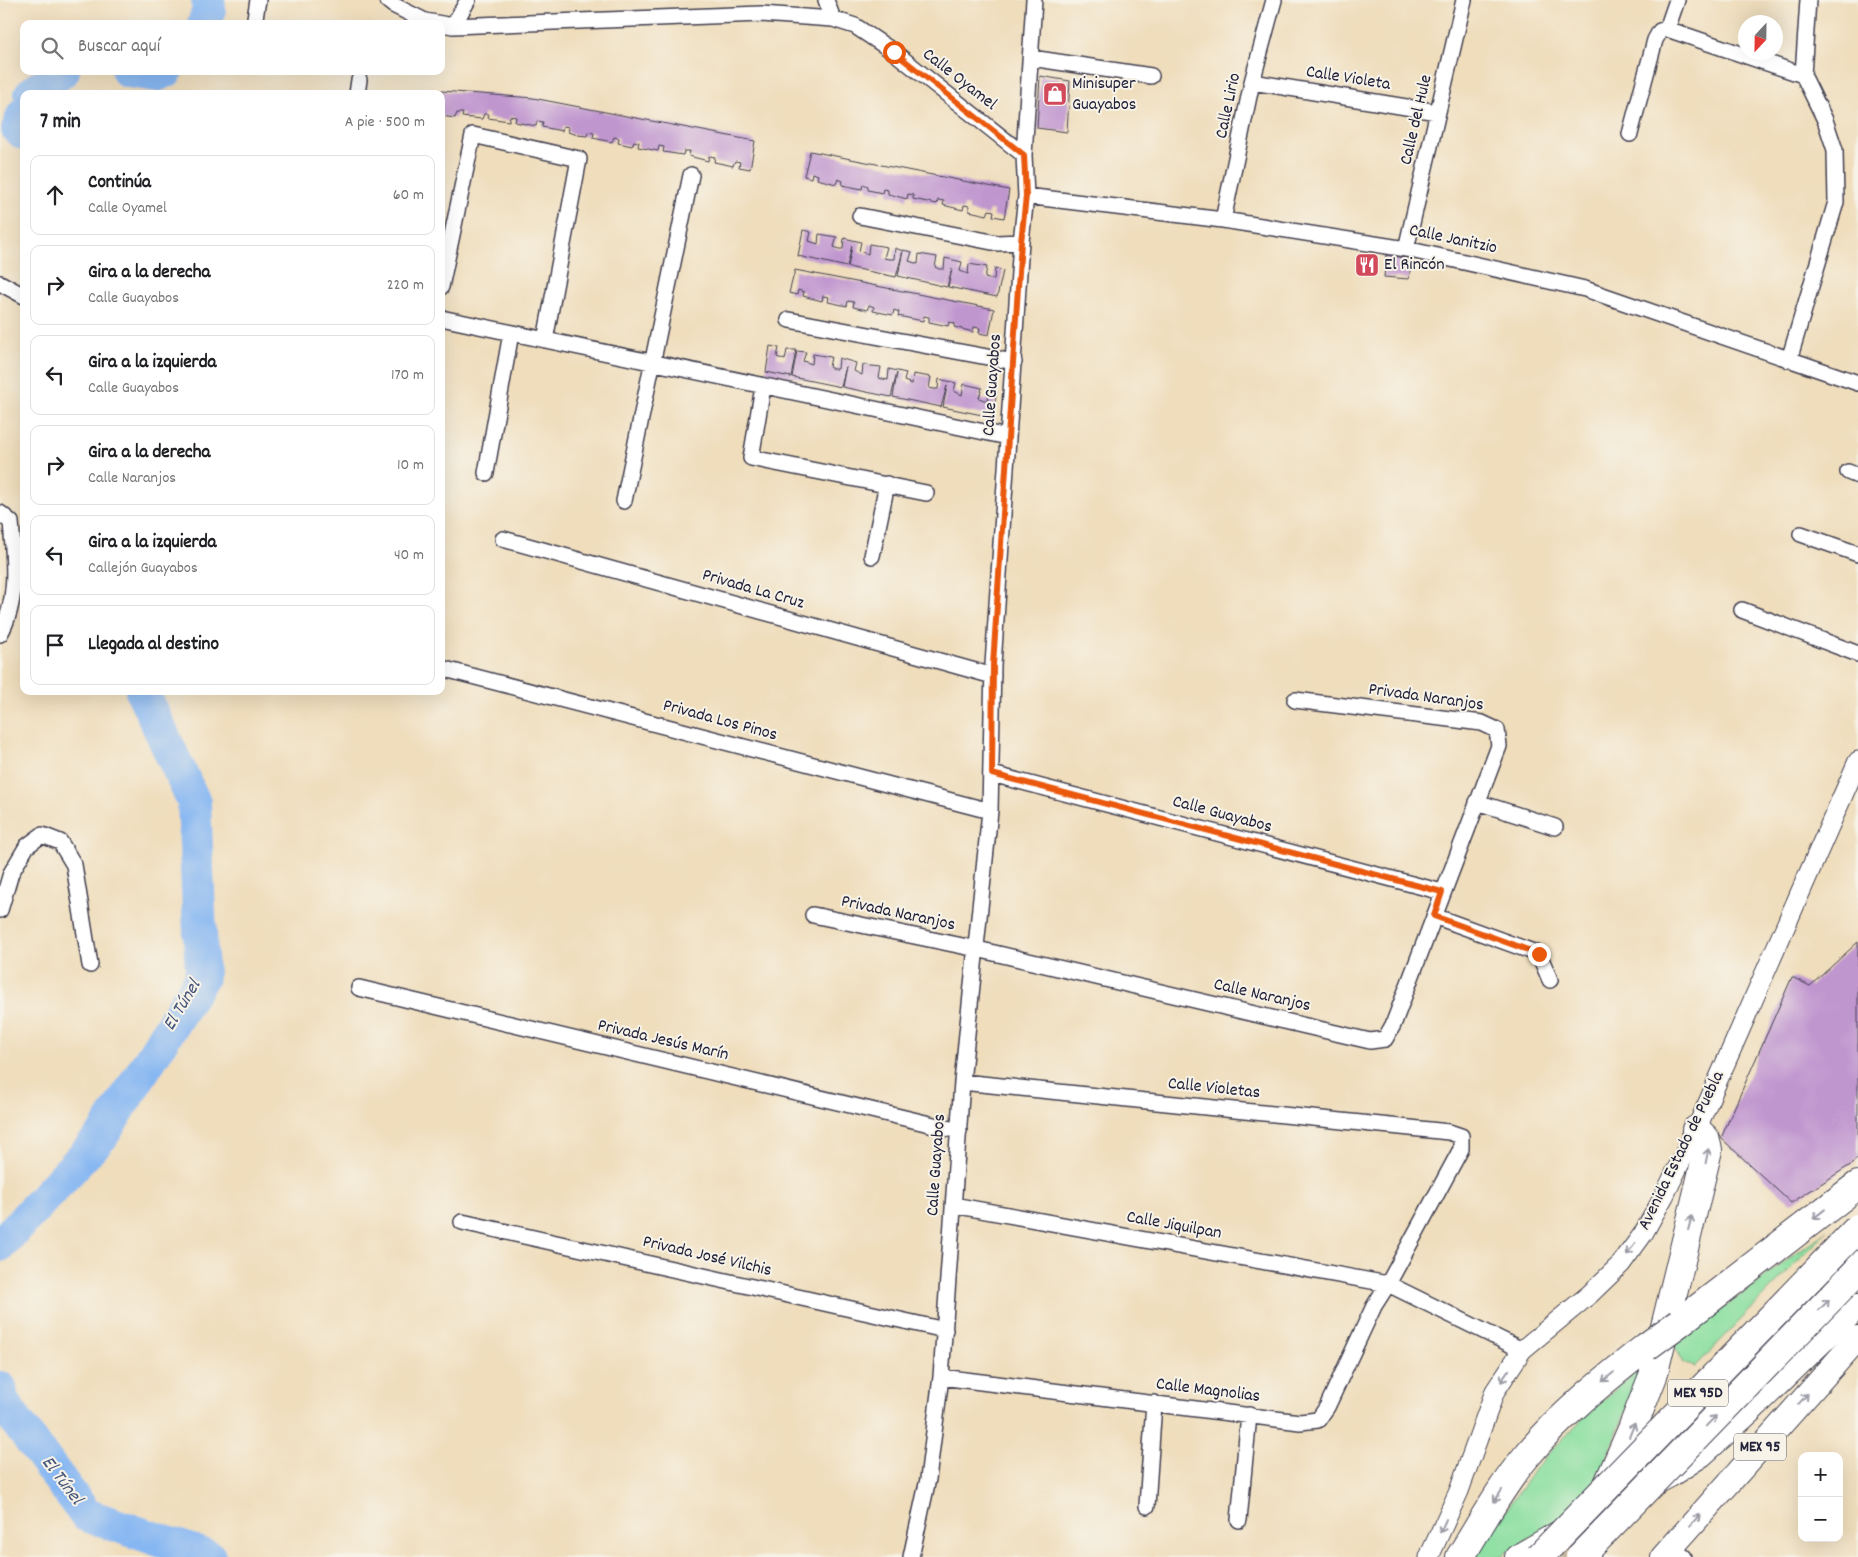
<!DOCTYPE html>
<html lang="es">
<meta charset="utf-8">
<style>
body{margin:0;font-family:Dekko,sans-serif;background:#f2f2f2;color:#202124}
.controls{position:absolute;right:15px;bottom:15px;display:grid;overflow:hidden;border-radius:10px;box-shadow:0 5px 20px #0002}
.controls button{width:45px;height:45px;display:grid;place-items:center;padding:0;border:0;border-bottom:1px solid #e0e0e0;background:#fff;color:#202124;font:25px sans-serif}
.compass{position:absolute;left:1738px;top:15px;width:45px;height:45px;border-radius:50%;background:#fff;box-shadow:0 5px 20px #0002;rotate:202deg}
.stop{position:absolute;width:15px;height:15px;margin:-11px;border:4px solid #ea580c;border-radius:50%;background:#fff}
.stop.end{background:#ea580c;border-color:#fff;box-shadow:0 1px 5px #0008}
.list{margin:0;padding:0;list-style:none}
h2{display:flex;justify-content:space-between;align-items:center;height:65px;margin:0;padding:0 20px;font-size:21px}
h2 small{font-size:16px;font-weight:400;color:#757577}
.list li{display:grid;grid-template-columns:32px 1fr auto;gap:15px;align-items:center;box-sizing:border-box;height:80px;margin:0 10px 10px;padding:0 10px;border:1px solid #e0e0e0;border-radius:10px}
.list b{display:block;font-size:19px;white-space:nowrap}
.list p{margin:0;font-size:16px;white-space:nowrap;color:#757577}
.list em{font-size:16px;font-style:normal;color:#757577}
.icon{flex:none;width:28px;height:28px;fill:none;stroke:currentColor;stroke-width:2;stroke-linecap:round;stroke-linejoin:round}
.map{position:relative;flex:none;width:1858px;height:1557px;overflow:hidden}
.search{position:absolute;background:#fff;box-shadow:0 5px 20px #0002;left:20px;top:20px;width:425px;height:55px;display:flex;align-items:center;gap:12px;box-sizing:border-box;padding:0 18px;border-radius:10px;color:#757577;font-size:19px}
.panel{position:absolute;background:#fff;box-shadow:0 5px 20px #0002;left:20px;top:90px;width:425px;height:605px;border-radius:10px}
.map>svg:first-child{display:block}
.green{fill:#8cdfa1;stroke:#57806e}
.lines{fill:none;stroke-linecap:round;stroke-linejoin:round}
.river{stroke:#87b7f2;stroke-width:34}
.building{fill:#c096cf}
.motorway-tunnel{stroke:#c6b8a1;stroke-width:28;stroke-dasharray:28 14;stroke-linecap:butt}
.minor-casing{stroke:#413e4e;stroke-width:18}
.tertiary-casing{stroke:#413e4e;stroke-width:21}
.primary-casing{stroke:#413e4e;stroke-width:26}
.motorway-casing{stroke:#413e4e;stroke-width:30}
.minor{stroke:#fff;stroke-width:15}
.tertiary{stroke:#fff;stroke-width:19}
.primary{stroke:#fff;stroke-width:24}
.motorway{stroke:#fff;stroke-width:28}
.motorway-bridge-casing{stroke:#413e4e;stroke-width:30;stroke-linecap:butt}
.motorway-bridge{stroke:#fff;stroke-width:28}
.oneway{stroke:#9c9ca7}
.route{stroke:#ea580c;stroke-width:6}
.labels{text-anchor:middle;dominant-baseline:central;stroke-width:4;stroke-linejoin:round;paint-order:stroke}
.shield{fill:#f7f3e8;stroke:#62616f;stroke-width:1}
.shield-label{font-size:16px;font-weight:bold;fill:#22223b}
.street-label{font-size:18px;fill:#22223b;stroke:#f7f3e8}
.poi-label{font-size:18px;fill:#22223b;stroke:#f7f3e8;text-anchor:start}
.water-label{font-size:19px;font-style:italic;fill:#45567b;stroke:#f7f3e8}
</style>
<div class="map">
<svg width="1858" height="1557" viewBox="0 0 1858 1557">
<rect width="100%" height="100%" fill="#f7f3e8"/>
<filter id="ink" filterUnits="userSpaceOnUse"><feTurbulence type="fractalNoise" baseFrequency=".02" numOctaves="2"/><feDisplacementMap in="SourceGraphic" scale="10" xChannelSelector="R" yChannelSelector="G"/><feConvolveMatrix kernelMatrix="1 2 1 2 8 2 1 2 1" color-interpolation-filters="sRGB"/></filter>
<filter id="wash" filterUnits="userSpaceOnUse"><feTurbulence type="fractalNoise" baseFrequency=".0096" numOctaves="4" result="noise"/><feDisplacementMap in="SourceGraphic" scale="20" xChannelSelector="R" yChannelSelector="G"/><feGaussianBlur stdDeviation="1.12" result="paint"/><feColorMatrix in="noise" values="0 0 0 0 0 0 0 0 0 0 0 0 0 0 0 0 0 1.4 0 .05"/><feComposite in="paint" operator="in"/></filter>
<g filter="url(#wash)">
<rect width="100%" height="100%" fill="#efddbb"/>
<path class="green" d="M1828,1230L1695,1367L1684,1363L1674,1345Z
M1641,1367L1634,1392L1588,1501L1542,1531L1499,1557H1474L1536,1467L1584,1417Z"/>
<g class="lines">
<path class="river" d="M204,24L209,9L208,0
M128,71L156,75L166,71
M31,94L63,71
M24,113L18,129L24,133
M0,1245L102,1136L202,977L194,802L142,691
M0,1388L2,1402L86,1515L209,1557"/>
</g>
<g id="blocks">
<path class="building" d="M1040,76L1070,81L1067,132L1037,128Z
M428,90L533,98L755,141L750,169L739,167L740,162L735,161L733,166L724,164L714,162L715,157L709,156L708,161L689,156L690,151H684L683,155L663,152L664,147L659,146L658,151L638,147L639,142L634,141L632,146L618,143L619,138L614,137L612,142L593,138L594,133L588,132L587,136L578,135L568,132L569,127L563,126L562,131L542,127L543,122L537,121L536,126L515,122L516,117L510,116L509,121L488,118L489,114H484L482,119L462,117L463,113H457L455,118L441,116V94H427Z
M810,151L1009,190L1004,218L993,216L994,211L989,210L987,215L969,211V206L964,205L963,210L943,205L944,201L938,200L937,204L913,199V195L908,194L907,199L888,194V190L883,189L882,193L868,190V186L863,184L862,189L842,185L843,181L838,179L836,184L817,179L818,175L812,173L811,178L804,176Z
M803,230L811,232L809,241L818,244L819,234L837,237L834,247L839,249H843L844,238L861,242L859,251L868,254L869,244L887,247L884,258L889,259H894L895,248L903,251L896,277L848,267L852,246L847,267L798,256Z
M903,250L912,252L909,261L918,264L919,254L937,257L935,267L939,269H944L945,258L962,262L960,271L968,274L969,264L987,267L985,278L989,279H994L995,268L1003,271L997,297L948,287L952,269L947,287L898,276Z
M1386,255L1412,259L1409,279L1384,277Z
M795,270L994,309L989,335L979,333L980,328L974,327L973,332L954,327L955,323L949,322L948,326L929,322V317L924,316L923,321L898,316L899,312L894,310L893,315L873,311L874,307L869,305L867,310L853,307L854,302L848,301L847,306L828,302L829,297L823,296L822,301L803,296L804,292L798,290L797,295L789,293Z
M770,346L779,348L777,357L785,360L787,350H796L791,377L766,372Z
M797,351L806,352L803,361L812,364L813,354L831,357L829,367L833,369H838L839,358L856,363L854,371L862,375L863,365L881,367L879,378L883,379L888,380L889,369L906,373L904,381L912,384L913,374L931,377L929,388L934,389H938L939,379L956,383L954,391L962,395L964,384L982,388L979,398L984,400H988L989,389L997,391L992,417L943,407L947,386L941,407L893,397L897,373L891,397L842,387L846,366L841,387L792,377Z
M1858,942V1157L1852,1164L1791,1203L1721,1138L1792,977L1810,986Z"/>
</g>
</g>
<g filter="url(#ink)">
<use href="#blocks" fill-opacity="0" stroke="#413e4e" stroke-width="1"/>
<g class="lines">
<path class="motorway-tunnel" d="M1560,1557L1586,1519"/>
<defs>
<path id="minor" d="M387,0L393,5L425,21L453,26L761,14L833,19L855,26L894,52L1024,155
M826,0L833,19
M254,24L258,0
M453,26L468,0
M1667,29L1677,0
M1031,58L1151,76
M1803,75L1808,0
M1252,82L1437,112
M357,94L359,80
M1630,134L1655,40L1660,31L1667,29L1803,75L1825,120L1835,150L1836,202L1789,360
M1026,196L1223,220L1406,249L1585,289L1858,383
M860,216L997,243L1021,242
M1223,220L1252,82L1274,0
M1406,249L1464,0
M0,283L24,296
M441,287L473,135L579,159L545,340
M441,318L1008,437
M789,320L1014,362
M763,387L751,458L926,493
M1848,472L1858,476
M486,473L511,333
M624,501L691,175
M0,513L11,522C14,558 19,601 0,634
M1801,534L1858,554
M503,539L993,676
M872,556L887,484
M1742,610L1858,654
M441,668L990,811
M992,774L1442,892
M1477,802L1555,827
M0,910L11,873L27,846L42,835L60,842L74,865L90,965
M813,915L977,949L1370,1041L1385,1039L1393,1025L1499,746L1497,730L1482,723L1295,700
M1434,916L1539,954L1550,980
M359,988L959,1131
M953,1205L1388,1284L1522,1350
M462,1222L945,1330
M941,1377L1300,1422L1318,1420L1327,1407L1374,1306L1388,1284L1461,1149V1136L1449,1132L962,1082
M1147,1506L1154,1403
M1239,1520L1249,1415
M1671,1548L1684,1557
M911,1557L928,1479L941,1377L962,1082L990,811L993,665L1021,242L1026,196L1024,155L1034,0"/>
<path id="tertiary" d="M1429,1557L1459,1491L1495,1391L1522,1350L1590,1294L1621,1264L1643,1234L1664,1196L1696,1130L1858,761"/>
<path id="primary" d="M1517,1557L1569,1527L1670,1475L1701,1455L1752,1409L1858,1306
M1663,1557L1858,1338"/>
<path id="motorway" d="M1817,1285L1858,1250
M1679,1323L1858,1185
M1608,1484L1632,1429L1653,1376L1708,1150L1705,1138L1696,1130
M1460,1557C1481,1524 1500,1488 1525,1458C1560,1415 1603,1381 1646,1347"/>
</defs>
<use href="#minor" class="minor-casing"/>
<use href="#tertiary" class="tertiary-casing"/>
<use href="#primary" class="primary-casing"/>
<use href="#motorway" class="motorway-casing"/>
<use href="#minor" class="minor"/>
<use href="#tertiary" class="tertiary"/>
<use href="#primary" class="primary"/>
<use href="#motorway" class="motorway"/>
<defs>
<path id="motorway-bridge" d="M1646,1347L1679,1323
M1539,1557L1858,1228
M1580,1557L1858,1270"/>
</defs>
<use href="#motorway-bridge" class="motorway-bridge-casing"/>
<use href="#motorway-bridge" class="motorway-bridge"/>
</g>
<defs><path id="oneway-shaft" d="M-6 0H5M1.5-3L5.5 0L1.5 3" fill="none" stroke-width="1.6" stroke-linecap="round" stroke-linejoin="round" transform="scale(1.25)"/></defs>
<g class="oneway">
<use href="#oneway-shaft" transform="translate(1707 1156) rotate(-79)"/>
<use href="#oneway-shaft" transform="translate(1819 1214) rotate(142)"/>
<use href="#oneway-shaft" transform="translate(1690 1223) rotate(-75)"/>
<use href="#oneway-shaft" transform="translate(1631 1249) rotate(127)"/>
<use href="#oneway-shaft" transform="translate(1824 1305) rotate(-46)"/>
<use href="#oneway-shaft" transform="translate(1505 1376) rotate(124)"/>
<use href="#oneway-shaft" transform="translate(1608 1377) rotate(141)"/>
<use href="#oneway-shaft" transform="translate(1803 1399) rotate(-48)"/>
<use href="#oneway-shaft" transform="translate(1711 1421) rotate(-46)"/>
<use href="#oneway-shaft" transform="translate(1632 1430) rotate(-68)"/>
<use href="#oneway-shaft" transform="translate(1498 1496) rotate(124)"/>
<use href="#oneway-shaft" transform="translate(1695 1520) rotate(-49)"/>
<use href="#oneway-shaft" transform="translate(1443 1526) rotate(114)"/>
</g>
</g>
<g class="lines" filter="url(#ink)">
<path class="route" d="M894,52L1024,155L1026,196L1021,242L993,665L992,774L1442,892L1434,916L1539,954"/>
</g>
<defs>
<symbol id="shop-square" viewBox="-11 -11 22 22"><rect x="-9" y="-9" width="18" height="18" rx="4" fill="#d1495b" stroke="#f7f3e8"/><path d="M-5-2.5h2.3a2.7 3.5 0 0 1 5.4 0H5L5.5 6h-11ZM-1.5-2.5h3a1.5 2.3 0 0 0-3 0Z" fill="#fff"/></symbol>
<symbol id="restaurant-square" viewBox="-11 -11 22 22"><rect x="-9" y="-9" width="18" height="18" rx="4" fill="#d1495b" stroke="#f7f3e8"/><path d="M-5-6h1v4h1v-4h1v4h1v-4h1v5L-1.5 .5V6h-2V.5L-5-1ZM5-6V6H3V1.5H1.5Q1.5-4 5-6Z" fill="#fff"/></symbol>
</defs>
<g fill-rule="evenodd">
<use href="#shop-square" x="1041" y="80" width="28" height="28"/>
<use href="#restaurant-square" x="1353" y="251" width="28" height="28"/>
</g>
<g class="labels">
<g class="shield">
<rect x="1668" y="1379.5" width="60" height="27" rx="4"/>
<rect x="1734" y="1433.5" width="52" height="27" rx="4"/>
</g>
<g class="shield-label">
<text x="1698" y="1393">MEX 95D</text>
<text x="1760" y="1447">MEX 95</text>
</g>
<g class="street-label">
<text transform="translate(1348 79) rotate(9)">Calle Violeta</text>
<text transform="translate(959 80) rotate(38)">Calle Oyamel</text>
<text transform="translate(1229 106) rotate(-78)">Calle Lirio</text>
<text transform="translate(1417 120) rotate(-77)">Calle del Hule</text>
<text transform="translate(1453 240) rotate(12)">Calle Janitzio</text>
<text transform="translate(993 385) rotate(-86)">Calle Guayabos</text>
<text transform="translate(753 590) rotate(16)">Privada La Cruz</text>
<text transform="translate(1426 698) rotate(8)">Privada Naranjos</text>
<text transform="translate(720 721) rotate(15)">Privada Los Pinos</text>
<text transform="translate(1222 815) rotate(15)">Calle Guayabos</text>
<text transform="translate(898 914) rotate(12)">Privada Naranjos</text>
<text transform="translate(1262 996) rotate(13)">Calle Naranjos</text>
<text transform="translate(663 1041) rotate(13)">Privada Jesús Marín</text>
<text transform="translate(1214 1089) rotate(6)">Calle Violetas</text>
<text transform="translate(1682 1151) rotate(-64)">Avenida Estado de Puebla</text>
<text transform="translate(937 1165) rotate(-86)">Calle Guayabos</text>
<text transform="translate(1174 1226) rotate(10)">Calle Jiquilpan</text>
<text transform="translate(707 1257) rotate(13)">Privada José Vilchis</text>
<text transform="translate(1208 1391) rotate(7)">Calle Magnolias</text>
</g>
<g class="poi-label">
<text x="1072" y="84">Minisuper<tspan x="1072" dy="21">Guayabos</tspan></text>
<text x="1384" y="265">El Rincón</text>
</g>
<g class="water-label">
<text transform="translate(183 1006) rotate(-59)">El Túnel</text>
<text transform="translate(61 1481) rotate(53)">El Túnel</text>
</g>
</g>
</svg>
<div class="controls">
<button>+</button>
<button>−</button>
</div>
<svg class="compass" viewBox="-18 -18 36 36"><path d="M0-13l5 13h-10z" fill="#e53935"/><path d="M0 13l5-13h-10z" fill="#757577"/></svg>
<div class="stop" style="left:894px;top:52px"></div>
<div class="stop end" style="left:1539px;top:954px"></div>
<div class="search"><svg class="icon" aria-label="search" viewBox="0 0 24 24"><circle cx="10" cy="10" r="6"/><path d="M15 15l6 6"/></svg>Buscar aquí</div>
<section class="panel">
<h2>7 min<small>A pie · 500 m</small></h2>
<ul class="list">
<li><svg class="icon" aria-label="ahead" viewBox="0 0 24 24"><path d="M12 20V5M6 11l6-6 6 6"/></svg><div><b>Continúa</b><p>Calle Oyamel</p></div><em>60 m</em></li>
<li><svg class="icon" aria-label="right" viewBox="0 0 24 24"><path d="M7 20v-9h11M14 6l5 5-5 5"/></svg><div><b>Gira a la derecha</b><p>Calle Guayabos</p></div><em>220 m</em></li>
<li><svg class="icon" aria-label="left" viewBox="0 0 24 24"><path d="M17 20v-9H6M10 6l-5 5 5 5"/></svg><div><b>Gira a la izquierda</b><p>Calle Guayabos</p></div><em>170 m</em></li>
<li><svg class="icon" aria-label="right" viewBox="0 0 24 24"><path d="M7 20v-9h11M14 6l5 5-5 5"/></svg><div><b>Gira a la derecha</b><p>Calle Naranjos</p></div><em>10 m</em></li>
<li><svg class="icon" aria-label="left" viewBox="0 0 24 24"><path d="M17 20v-9H6M10 6l-5 5 5 5"/></svg><div><b>Gira a la izquierda</b><p>Callejón Guayabos</p></div><em>40 m</em></li>
<li><svg class="icon" aria-label="arrive" viewBox="0 0 24 24"><path d="M6 21V4h12l-3 4 3 4H6"/></svg><div><b>Llegada al destino</b></div></li>
</ul>
</section>
</div>
